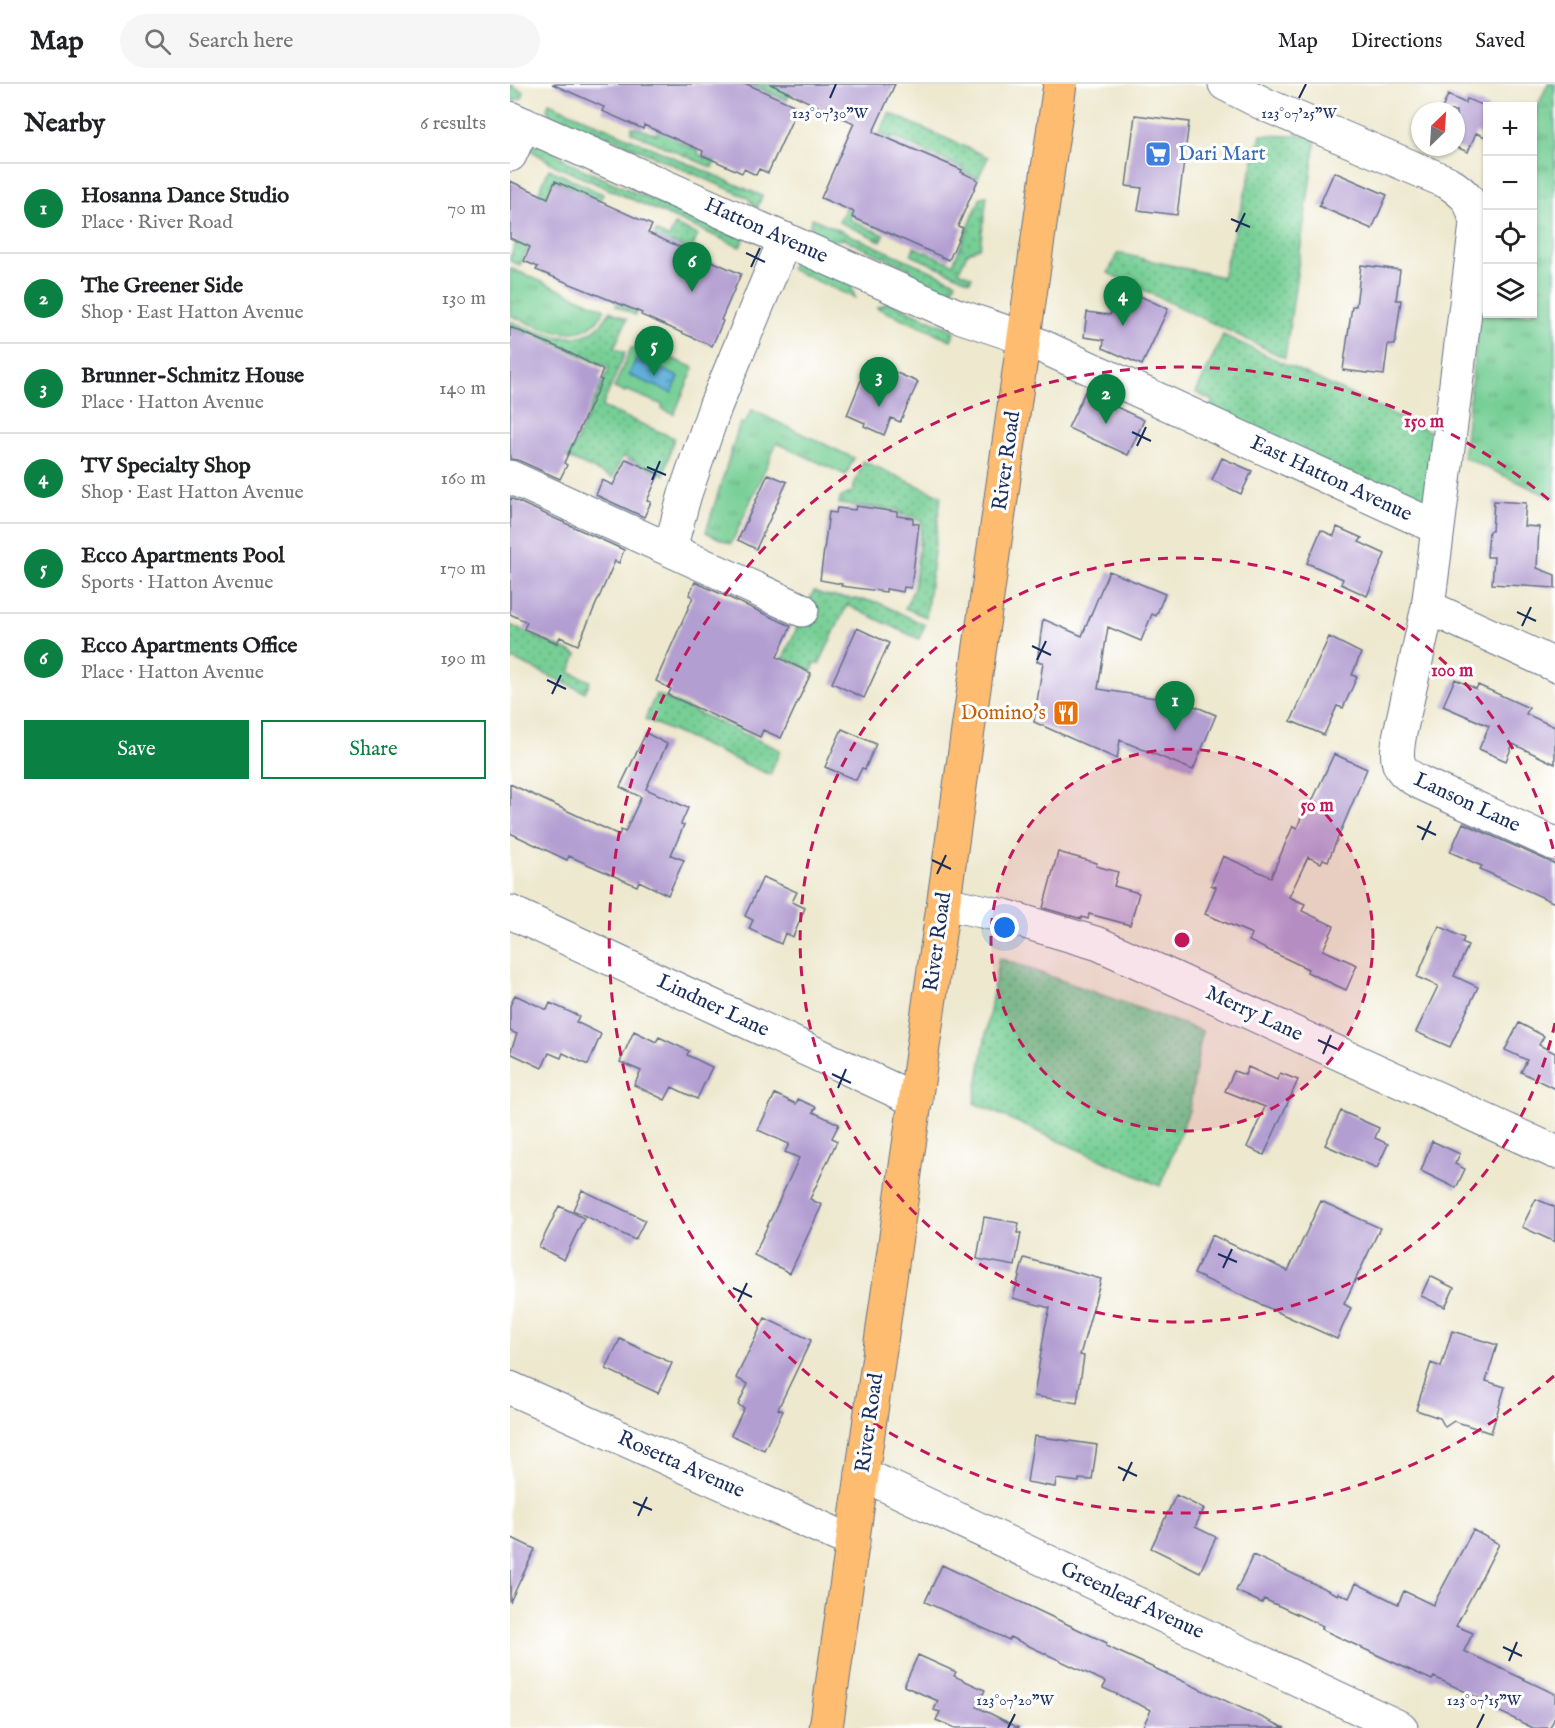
<!DOCTYPE html>
<meta charset="utf-8">
<style>
body{margin:0;font-family:"IM FELL English",serif;background:#f6f6f6;color:#202124}
.controls{position:absolute;right:18px;top:18px;display:grid;overflow:hidden;border-radius:0px;box-shadow:0 2px 4px #0004}
.controls button{width:54px;height:54px;display:grid;place-items:center;padding:0;border:0;border-bottom:2px solid #e0e0e0;background:#fff;color:#202124;font:30px sans-serif}
.compass{position:absolute;left:901px;top:18px;width:54px;height:54px;border-radius:50%;background:#fff;box-shadow:0 2px 4px #0004;rotate:25deg}
.you{position:absolute;left:495px;top:844px;width:21px;height:21px;margin:-15px;border:4px solid #fff;border-radius:50%;background:#1a73e8;box-shadow:0 0 0 9px #1a73e833}
.badge{display:grid;place-items:center;width:39px;height:39px;border-radius:50%;background:#0b8043;color:#fff;font-size:20px;font-weight:700}
.pin{position:absolute;translate:-50% -50px;filter:drop-shadow(0 2px 3px #0008)}
.pin::after{content:'';position:absolute;top:32px;width:21px;height:18px;background:inherit;clip-path:polygon(0 0,100% 0,50% 100%)}
.list{margin:0;padding:0;list-style:none}
h2{display:flex;justify-content:space-between;align-items:center;height:78px;margin:0;padding:0 24px;font-size:26px}
h2 small{font-size:20px;font-weight:400;color:#757577}
.list li{display:grid;grid-template-columns:39px 1fr auto;gap:18px;align-items:center;box-sizing:border-box;height:90px;padding:0 24px;border-top:2px solid #e0e0e0}
.list b{display:block;font-size:22px;white-space:nowrap}
.list p{margin:0;font-size:20px;white-space:nowrap;color:#757577}
.list em{font-size:20px;font-style:normal;color:#757577}
.actions{display:flex;gap:12px;padding:18px 24px}
.actions a{flex:1;padding:14px 0;border:2px solid #0b8043;border-radius:0px;text-align:center;font-size:21px;color:#0b8043}
.actions .main{background:#0b8043;color:#fff}
.icon{flex:none;width:33px;height:33px;fill:none;stroke:currentColor;stroke-width:2;stroke-linecap:round;stroke-linejoin:round}
.map{position:relative;flex:none;width:1045px;height:1644px;overflow:hidden}
header{display:flex;align-items:center;gap:36px;box-sizing:border-box;height:84px;padding:0 30px;background:#fff;border-bottom:2px solid #e0e0e0}
header strong{font-size:28px}
nav{display:flex;gap:33px;margin-inline-start:auto;font-size:21px}
.search{width:420px;height:54px;background:#f6f6f6;display:flex;align-items:center;gap:15px;box-sizing:border-box;padding:0 21px;border-radius:33px;color:#757577;font-size:22px}
main{display:flex}
aside{flex:1;background:#fff}
.map>svg:first-child{display:block}
.grass{fill:url(#grass-dots);stroke:#497f7a;stroke-width:1.5}
.park{fill:url(#park-tufts);stroke:#497f7a;stroke-width:1.5}
.pitch{fill:#77cf95;stroke:#497f7a;stroke-width:1.5}
.water{fill:url(#water-ripples);stroke:#3e709c;stroke-width:1.5}
.building{fill:#b39ed1}
.lines{fill:none;stroke-linecap:round;stroke-linejoin:round}
.minor-casing{stroke:#647085;stroke-width:35}
.major-casing{stroke:#647085;stroke-width:35}
.minor{stroke:#fff;stroke-width:33}
.major{stroke:#fdbc6f;stroke-width:33}
.ticks{fill:none;stroke:#1b2f5e;stroke-width:2}
.ring{fill:none;stroke:#c2185b;stroke-width:3;stroke-dasharray:10 8}
.labels{text-anchor:middle;dominant-baseline:central;stroke-width:6;stroke-linejoin:round;paint-order:stroke}
.shop-label{font-size:21px;fill:#366cbe;stroke:#fff;text-anchor:start}
.street-label{font-size:21px;fill:#1b2f5e;stroke:#fff}
.food-label{font-size:21px;fill:#c56008;stroke:#fff;text-anchor:end}
.ticks-label{font-size:15px;text-anchor:middle;fill:#1b2f5e;stroke:#fff;stroke-width:6;stroke-linejoin:round;paint-order:stroke}
.centre{fill:#c2185b;stroke:#fff;stroke-width:3}
.ring-label{font-size:18px;text-anchor:middle;font-weight:bold;fill:#c2185b;stroke:#fff;stroke-width:6;stroke-linejoin:round;paint-order:stroke}
</style>
<header>
<strong>Map</strong>
<div class="search"><svg class="icon" aria-label="search" viewBox="0 0 24 24"><circle cx="10" cy="10" r="6"/><path d="M15 15l6 6"/></svg>Search here</div>
<nav><a>Map</a><a>Directions</a><a>Saved</a></nav>
</header>
<main>
<aside>
<h2>Nearby<small>6 results</small></h2>
<ul class="list">
<li><span class="badge">1</span><div><b>Hosanna Dance Studio</b><p>Place · River Road</p></div><em>70 m</em></li>
<li><span class="badge">2</span><div><b>The Greener Side</b><p>Shop · East Hatton Avenue</p></div><em>130 m</em></li>
<li><span class="badge">3</span><div><b>Brunner-Schmitz House</b><p>Place · Hatton Avenue</p></div><em>140 m</em></li>
<li><span class="badge">4</span><div><b>TV Specialty Shop</b><p>Shop · East Hatton Avenue</p></div><em>160 m</em></li>
<li><span class="badge">5</span><div><b>Ecco Apartments Pool</b><p>Sports · Hatton Avenue</p></div><em>170 m</em></li>
<li><span class="badge">6</span><div><b>Ecco Apartments Office</b><p>Place · Hatton Avenue</p></div><em>190 m</em></li>
</ul>
<div class="actions"><a class="main">Save</a><a>Share</a></div>
</aside>
<div class="map">
<svg width="1045" height="1644" viewBox="0 0 1045 1644">
<defs>
<pattern id="grass-dots" width="8" height="8" patternUnits="userSpaceOnUse" patternTransform="scale(1.5)"><rect width="8" height="8" fill="#77cf95"/><path d="M2 2h.1M6 6h.1" fill="none" stroke="#61a87d" stroke-width="1.8" stroke-linecap="round"/></pattern>
<pattern id="park-tufts" width="24" height="20" patternUnits="userSpaceOnUse" patternTransform="scale(1.5)"><rect width="24" height="20" fill="#77cf95"/><path d="M3 7l-1-3M5 7V3M7 7l1-3M15 17l-1-3M17 17v-4M19 17l1-3" fill="none" stroke="#61a87d"/></pattern>
<pattern id="water-ripples" width="26" height="14" patternUnits="userSpaceOnUse" patternTransform="scale(1.5)"><rect width="26" height="14" fill="#60b0da"/><path d="M2 4q2-2 4 0t4 0M15 11q2-2 4 0t4 0" fill="none" stroke="#4e90b4"/></pattern>
</defs>
<rect width="100%" height="100%" fill="#fff"/>
<filter id="ink" filterUnits="userSpaceOnUse"><feTurbulence type="fractalNoise" baseFrequency=".0167" numOctaves="2"/><feDisplacementMap in="SourceGraphic" scale="12" xChannelSelector="R" yChannelSelector="G"/><feConvolveMatrix kernelMatrix="1 2 1 2 8 2 1 2 1" color-interpolation-filters="sRGB"/></filter>
<filter id="wash" filterUnits="userSpaceOnUse"><feTurbulence type="fractalNoise" baseFrequency=".008" numOctaves="4" result="noise"/><feDisplacementMap in="SourceGraphic" scale="24" xChannelSelector="R" yChannelSelector="G"/><feGaussianBlur stdDeviation="1.35" result="paint"/><feColorMatrix in="noise" values="0 0 0 0 0 0 0 0 0 0 0 0 0 0 0 0 0 1.4 0 .05"/><feComposite in="paint" operator="in"/></filter>
<g filter="url(#wash)">
<rect width="100%" height="100%" fill="#ede8ce"/>
<path class="grass" d="M195,0L169,58L189,67L188,70L205,78L203,84L121,48L122,43L146,50Z
M240,0H284L277,16Z
M0,1L14,8L12,14L0,18Z
M39,19L252,112L247,125L237,113L81,45H65L42,36L37,25Z
M379,29L478,73L468,94L453,88L454,85L381,52L357,103L354,102L339,135L374,151L371,157L329,138Z
M787,50L806,55L775,274L598,189L608,169L712,193L751,51L783,52Z
M32,59L63,81L221,151L236,150L230,163L46,82L19,65L20,63Z
M39,85L93,110L89,119L82,116V113L44,96L28,131L32,133L10,181L0,177V173Z
M477,112L470,163L457,169L449,187L462,193L460,197L401,171L404,163L443,180L471,113Z
M302,134L446,198L440,211L408,197L398,184L333,155L319,157L305,151L300,140Z
M165,141L188,151L181,167L162,158L148,181L125,231L106,222L127,174L133,176L146,147L159,154Z
M295,175L341,201L345,214L280,185L283,179Z
M379,218L445,247L441,256L367,224Z
M100,227L117,235L104,264L115,269L92,323L164,354L154,391L113,372L103,394L14,354L17,347L62,367L99,284L19,248L18,250L2,243L0,247V237C32,251 80,269 100,227Z
M713,251L934,354L925,403L915,414L900,418L699,325L703,317L686,309Z
M353,377L431,412L416,533L395,524L404,504L412,437L406,436V433L389,430V426L329,420L330,414L342,408Z
M304,507L314,511L367,518L415,541L409,555L337,521L309,580L305,579L302,587L273,574Z
M0,541L67,571L60,588L80,597L75,608L0,574Z
M146,610L270,666L260,691L135,635Z
M489,874L692,947L679,1026L650,1102L464,1019Z"/>
<path class="park" d="M1038,0H1045V415L953,373L977,159L978,230H1023V32Z
M0,184L95,225C75,265 30,245 0,231Z
M242,326L344,374L336,391L267,359L221,460L196,448L230,339L234,340Z"/>
<path class="pitch" d="M133,262L184,284L164,330L152,325L153,321L116,306L115,308L104,304L121,264L129,265Z"/>
<path class="water" d="M126,275L169,293L162,309L119,291Z"/>
<g id="blocks">
<path class="building" d="M42,0H237L288,23L258,89L249,85L246,91L234,85L232,89L192,71L193,67L134,41L133,45L92,27L94,23Z
M260,0H385L363,48L452,86L451,88L468,96L448,142L453,144L439,176L342,133L344,128L311,114L344,39Z
M938,11L955,19L957,15L978,23V54L966,49L958,68L946,63V27H931Z
M625,31L679,38L667,131L628,126L632,104L616,102Z
M824,88L877,111L862,145L809,122Z
M0,97L38,114L45,97L142,141L138,149L231,190L211,236L213,237L202,262L131,231L132,229L26,186L28,183L14,177L20,163L0,154Z
M851,181L890,186L886,216H891L885,261L878,260L874,291L833,286L842,222H846Z
M613,204L658,225L632,281L593,264L594,256L574,253L577,228L600,231Z
M0,243L54,266L93,286L89,295L92,296L54,379L57,381L50,395L8,376L0,375Z
M382,287L408,298L390,338L381,334L374,351L354,342L355,339L337,331L354,289L377,299Z
M575,308L634,336L618,371L558,344Z
M712,374L742,387L731,410L702,396Z
M116,375L149,390L137,417L141,418L134,433L86,411L92,396L103,401Z
M258,390L277,398L246,465L228,456Z
M0,414L114,466L109,479L105,477L68,561L50,553L47,559L14,545L17,538L0,530Z
M984,417L1016,419L1014,442L1029,443L1027,484L1045,491V504L982,500L984,473H977L979,447H982Z
M346,422L387,428V432L403,434V439L409,440L401,504L394,503L393,508L376,505V508L331,502L332,500L310,496L319,428L326,429L327,424L345,426Z
M827,443L852,454L849,458L875,470L857,512L831,500L833,495L797,479L811,446L824,452Z
M599,487L655,510L646,532L642,530L631,557L598,543L588,605L645,614L648,607L706,631L683,686L610,656L607,675L524,638L533,578H527L533,535L572,552Z
M185,498L281,542L267,573L301,589L271,654L253,646L250,653L218,638L158,611L161,605L146,597L183,513L179,511Z
M347,544L379,559L354,614L322,599Z
M819,553L851,569L842,591L847,593L833,624L827,622L814,651L781,637Z
M945,595L966,605L968,601L1019,624L1016,630L1045,643V680L1003,660L996,677L969,665L979,642L933,622Z
M332,645L366,660L355,685L352,684L346,696L315,683Z
M136,649L157,660L136,705L178,724L171,740L174,741L161,771L174,776L158,811L129,797L127,802L59,772L57,776L0,749V700L109,751L111,746L115,748L131,713L110,703Z
M824,670L857,685L818,777L813,775L811,779L798,773L779,813L795,820L792,827L824,842L813,866L847,881L836,906L797,888L798,885L739,857L742,850L695,830L706,803L701,801L713,772L761,793L783,742L787,744L795,724L798,726Z
M953,739L1045,780V819L970,785L972,782L940,768Z
M548,768L587,779L586,782L608,788L604,802L629,809L620,841L579,830L578,835L572,833V835L533,824Z
M253,793L287,808L282,818L295,824L283,853L275,849L271,860L239,845L243,836L235,832Z
M929,842L954,854L952,859L958,862L944,892L968,903L940,963L906,948L928,902L907,893Z
M5,911L37,926L40,919L69,932L66,938L91,950L78,981L53,969L51,974L39,969L32,984L0,969L7,950L0,947V922Z
M1009,939L1034,952L1029,961L1045,969V1005L1011,988L1017,976L995,966Z
M124,947L146,958L149,953L179,967L177,971L202,983L187,1015L162,1003L155,1016L124,1001L131,987L110,978Z
M738,983L767,996L770,989L788,996L754,1071L737,1063L755,1023L715,1007L724,987L735,991Z
M265,1010L286,1020L288,1015L306,1023L303,1028L329,1040L322,1054L327,1057L300,1115L312,1121L280,1189L244,1171L289,1074L275,1068L279,1060L248,1046Z
M831,1027L869,1044L865,1054L878,1060L867,1084L815,1061Z
M922,1057L950,1070L945,1080L955,1085L946,1104L911,1087Z
M72,1106L135,1136L125,1156L63,1126Z
M1026,1115L1045,1123V1158L1012,1143Z
M811,1117L870,1144L834,1220L841,1224L827,1255L684,1190L702,1151L778,1187Z
M49,1122L74,1134L54,1176L29,1163Z
M474,1133L509,1139L507,1149H511L505,1182L467,1175Z
M514,1174L591,1195L570,1271L574,1272L567,1319L524,1312L535,1244L540,1224L503,1214Z
M920,1192L944,1204L935,1223L911,1212Z
M255,1234L301,1256L268,1325L273,1327L254,1366L221,1351L234,1324L228,1321L238,1300L226,1294Z
M942,1247L987,1261L976,1297L995,1303L981,1349L944,1337L935,1343L930,1334L906,1326L921,1279L931,1283Z
M110,1255L162,1279L148,1309L96,1285Z
M524,1352L587,1361L582,1396L569,1395V1398L546,1395L545,1403L517,1398Z
M666,1411L694,1425L685,1443L706,1453L690,1488L641,1464Z
M963,1446L989,1460L946,1542L963,1549L954,1567L1045,1610V1633L1040,1644H1023L982,1624L984,1621L924,1593L922,1596L865,1570L811,1545L813,1542L754,1515L752,1519L726,1507L743,1471L828,1511V1509L839,1514L846,1499L888,1520L894,1507L923,1521Z
M0,1453L25,1465L0,1518Z
M432,1481L597,1559L596,1562L775,1644H632L641,1626L593,1604L596,1598L500,1553L499,1556L415,1518Z
M408,1571L446,1588L444,1592L475,1606L467,1623L509,1644H445L426,1636L430,1628L424,1626L428,1617L394,1602Z"/>
</g>
</g>
<g filter="url(#ink)">
<use href="#blocks" fill-opacity="0" stroke="#647085" stroke-width="1.5"/>
<g class="lines">
<defs>
<path id="minor" d="M715,0L756,21L937,98C957,111 962,117 966,140L928,444
M0,34L446,231L514,254L928,444L918,523L1045,581
M0,71L14,40
M0,393L292,526
M160,465L175,410L205,323L275,155
M918,523L890,649C885,677 885,686 911,699L1045,760
M434,819L495,832L589,860L1045,1068
M0,828L406,1016
M0,1304L343,1458
M352,1390L891,1644"/>
<path id="major" d="M316,1644L550,0"/>
</defs>
<use href="#minor" class="minor-casing"/>
<use href="#major" class="major-casing"/>
<use href="#minor" class="minor"/>
<use href="#major" class="major"/>
</g>
</g>
<path class="ticks" d="M320,14L326,0M789,14L796,0M721,135L740,143M726,148L735,129M236,169L255,178M241,183L250,164M622,348L641,357M627,362L636,343M137,383L156,391M142,396L150,377M1007,528L1026,537M1012,542L1021,523M522,562L541,571M527,576L536,557M37,596L56,605M42,610L51,591M907,742L926,751M912,756L921,737M422,776L441,785M427,790L436,771M808,956L827,965M813,970L821,951M322,990L341,999M328,1004L336,985M708,1170L727,1178M713,1184L722,1165M223,1204L242,1213M228,1218L237,1199M608,1383L627,1392M613,1397L622,1378M123,1418L142,1426M128,1432L137,1413M993,1563L1012,1572M999,1577L1007,1558M498,1644L505,1630M967,1644L974,1630"/>
<circle cx="672" cy="856" r="191" fill="#c2185b" fill-opacity=".12"/>
<g class="ring">
<circle cx="672" cy="856" r="191"/>
<path d="M1045 939A382 382 0 1 1 1045 773"/>
<path d="M1044 1292A573 573 0 1 1 1044 420"/>
</g>
<defs>
<symbol id="supermarket-square" viewBox="-11 -11 22 22"><rect x="-9" y="-9" width="18" height="18" rx="4" fill="#3f7fe0" stroke="#fff"/><path d="M-6-5.5h2.5l.6 2H6L4.5 2H-2.5L-4.4-4H-6ZM-1.5 3.2a1.3 1.3 0 1 0 .1 0ZM3 3.2a1.3 1.3 0 1 0 .1 0Z" fill="#fff"/></symbol>
<symbol id="restaurant-square" viewBox="-11 -11 22 22"><rect x="-9" y="-9" width="18" height="18" rx="4" fill="#e8710a" stroke="#fff"/><path d="M-5-6h1v4h1v-4h1v4h1v-4h1v5L-1.5 .5V6h-2V.5L-5-1ZM5-6V6H3V1.5H1.5Q1.5-4 5-6Z" fill="#fff"/></symbol>
</defs>
<g fill-rule="evenodd">
<use href="#supermarket-square" x="633" y="55" width="30" height="30"/>
<use href="#restaurant-square" x="541" y="614" width="30" height="30"/>
</g>
<g class="labels">
<g class="shop-label">
<text x="668" y="70">Dari Mart</text>
</g>
<g class="street-label">
<text transform="translate(256 147) rotate(24)">Hatton Avenue</text>
<text transform="translate(497 377) rotate(-82)">River Road</text>
<text transform="translate(821 395) rotate(25)">East Hatton Avenue</text>
<text transform="translate(957 719) rotate(25)">Lanson Lane</text>
<text transform="translate(428 858) rotate(-82)">River Road</text>
<text transform="translate(203 922) rotate(25)">Lindner Lane</text>
<text transform="translate(744 930) rotate(25)">Merry Lane</text>
<text transform="translate(360 1339) rotate(-82)">River Road</text>
<text transform="translate(171 1381) rotate(24)">Rosetta Avenue</text>
<text transform="translate(622 1517) rotate(25)">Greenleaf Avenue</text>
</g>
<g class="food-label">
<text x="536" y="629">Domino's</text>
</g>
</g>
<g class="ticks-label">
<text x="320" y="34">123°07'30"W</text>
<text x="789" y="34">123°07'25"W</text>
<text x="505" y="1621">123°07'20"W</text>
<text x="974" y="1621">123°07'15"W</text>
</g>
<circle cx="672" cy="856" r="9" class="centre"/>
<g class="ring-label">
<text x="914" y="343">150 m</text>
<text x="942" y="592">100 m</text>
<text x="807" y="727">50 m</text>
</g>
</svg>
<div class="controls">
<button>+</button>
<button>−</button>
<button><svg class="icon" aria-label="locate" viewBox="0 0 24 24"><circle cx="12" cy="12" r="6"/><path d="M12 2v4M12 18v4M2 12h4M18 12h4"/></svg></button>
<button><svg class="icon" aria-label="layers" viewBox="0 0 24 24"><path d="M12 4l9 5-9 5-9-5zM3 14l9 5 9-5"/></svg></button>
</div>
<svg class="compass" viewBox="-18 -18 36 36"><path d="M0-13l5 13h-10z" fill="#e53935"/><path d="M0 13l5-13h-10z" fill="#757577"/></svg>
<div class="you"></div>
<div class="pin badge" style="left:665px;top:647px">1</div>
<div class="pin badge" style="left:596px;top:340px">2</div>
<div class="pin badge" style="left:369px;top:323px">3</div>
<div class="pin badge" style="left:613px;top:242px">4</div>
<div class="pin badge" style="left:144px;top:292px">5</div>
<div class="pin badge" style="left:182px;top:208px">6</div>
</div>
</main>
